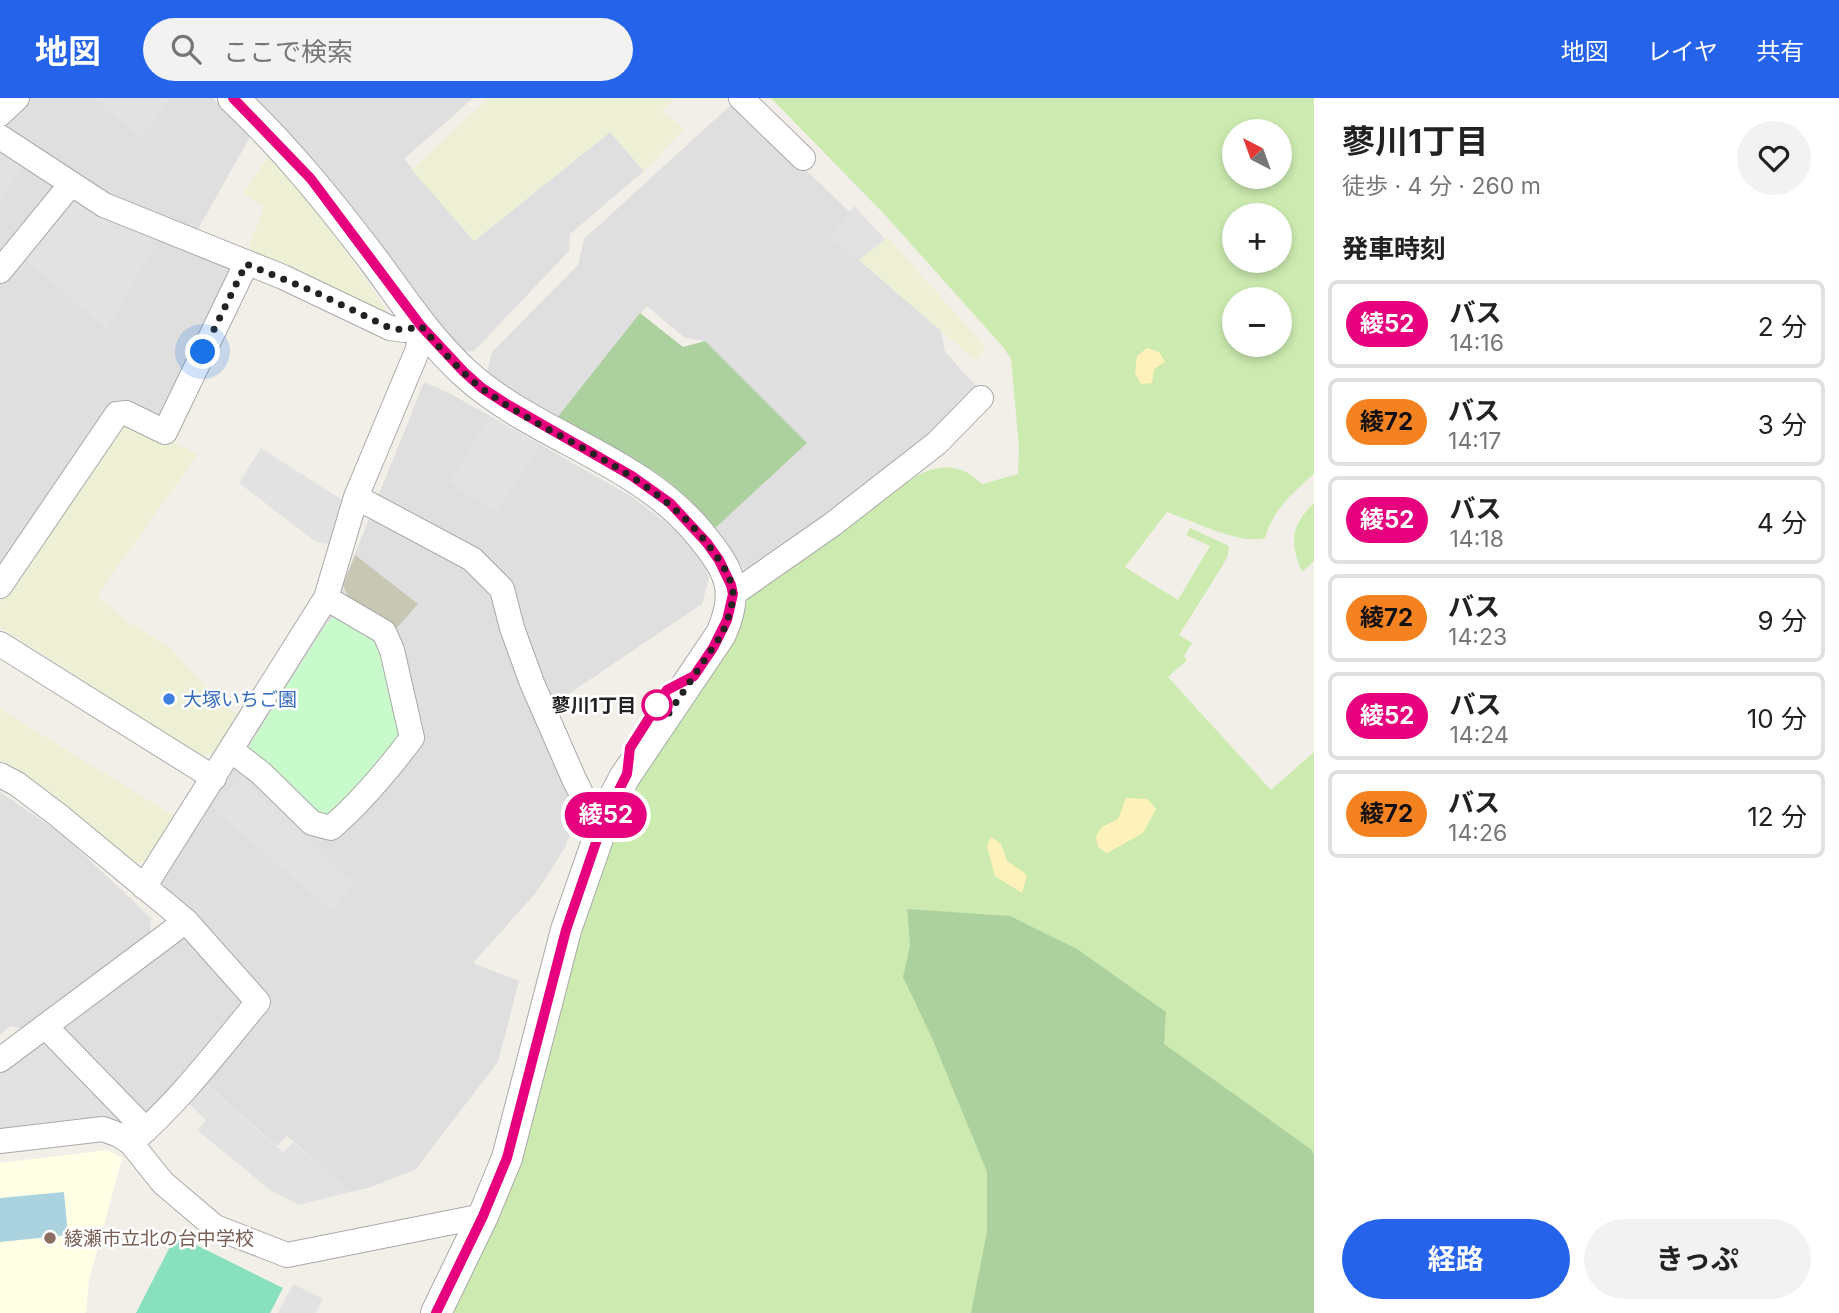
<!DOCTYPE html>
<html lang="ja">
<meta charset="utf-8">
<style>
body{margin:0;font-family:Inter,"Noto Sans JP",sans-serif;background:#f2f2f2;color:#222;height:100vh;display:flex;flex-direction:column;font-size:26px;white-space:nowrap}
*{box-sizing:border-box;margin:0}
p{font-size:23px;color:#767676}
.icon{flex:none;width:38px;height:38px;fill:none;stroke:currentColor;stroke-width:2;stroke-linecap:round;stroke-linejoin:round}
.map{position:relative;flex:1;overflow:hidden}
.drawer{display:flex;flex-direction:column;background:#fff;width:525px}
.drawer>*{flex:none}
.badge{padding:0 14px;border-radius:23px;font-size:24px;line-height:46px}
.needle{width:46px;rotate:319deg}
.fabs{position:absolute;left:1222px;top:21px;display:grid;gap:14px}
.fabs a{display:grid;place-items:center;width:70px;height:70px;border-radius:50%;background:#fff;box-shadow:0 4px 10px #0003;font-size:35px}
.you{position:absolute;width:35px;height:35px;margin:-18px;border:5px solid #fff;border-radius:50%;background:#1a73e8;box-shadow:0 0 0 10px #1a73e833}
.map>.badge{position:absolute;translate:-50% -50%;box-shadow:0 0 0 4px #fff}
h2{padding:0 28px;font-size:26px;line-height:63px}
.round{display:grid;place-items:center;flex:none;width:74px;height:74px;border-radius:37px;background:#f2f2f2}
.head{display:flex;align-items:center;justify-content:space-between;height:119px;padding:0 28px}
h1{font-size:33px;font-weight:700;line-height:52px}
.primary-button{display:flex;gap:14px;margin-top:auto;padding:14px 28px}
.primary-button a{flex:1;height:80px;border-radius:42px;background:#2563eb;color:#fff;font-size:28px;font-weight:700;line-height:80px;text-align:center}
.primary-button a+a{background:#f2f2f2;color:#222}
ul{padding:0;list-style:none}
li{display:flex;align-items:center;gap:21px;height:88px;margin:0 14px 10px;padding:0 14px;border:4px solid #e0e0e0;border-radius:10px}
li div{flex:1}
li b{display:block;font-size:26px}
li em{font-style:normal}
li .badge{min-width:77px;font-weight:700;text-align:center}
header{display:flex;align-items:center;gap:42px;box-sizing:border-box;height:98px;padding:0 35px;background:#2563eb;color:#fff}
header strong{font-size:33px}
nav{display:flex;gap:38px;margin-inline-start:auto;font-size:24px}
.search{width:490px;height:63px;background:#f2f2f2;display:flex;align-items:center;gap:18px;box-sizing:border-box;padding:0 24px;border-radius:38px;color:#767676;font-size:26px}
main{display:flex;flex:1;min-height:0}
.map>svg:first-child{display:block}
</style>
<header>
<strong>地図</strong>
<div class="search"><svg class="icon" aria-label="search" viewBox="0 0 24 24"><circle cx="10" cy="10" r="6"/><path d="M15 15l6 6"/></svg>ここで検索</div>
<nav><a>地図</a><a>レイヤ</a><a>共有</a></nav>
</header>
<main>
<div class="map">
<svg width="1314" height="1215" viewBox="0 0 1314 1215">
<rect width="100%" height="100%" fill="#f2efe9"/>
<!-- residential -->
<path fill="#e0dfdf" d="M 24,0 L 213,0 L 250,39 L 188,149 L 234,167 L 165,316 L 155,318 L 120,302 L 114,303 L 0,476 L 0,19 Z
M 249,0 L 473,0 L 404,61 L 474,143 L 610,34 L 644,73 L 570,136 L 569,153 L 474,253 L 460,254 Z
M 734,4 L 850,114 L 885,141 L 859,162 L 941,233 L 945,254 L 979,291 L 861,398 L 748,477 L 713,432 L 705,243 L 685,240 L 647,208 L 556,321 L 486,278 L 492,254 L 578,167 L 584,141 Z
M 424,284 L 451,296 L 631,398 L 679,435 L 703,463 L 709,480 L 702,506 L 536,618 L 579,714 L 565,749 L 548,777 L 534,797 L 473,865 L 519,883 L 498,964 L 415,1072 L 368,1090 L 350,1094 L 287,1038 L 277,1048 L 191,973 L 142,1018 L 60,927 L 182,834 L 161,794 L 158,778 L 231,652 L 330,518 Z
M 0,694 L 62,736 L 151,820 L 150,836 L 26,931 L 10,928 L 0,937 Z"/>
<!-- education -->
<path fill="#ffffe5" d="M 108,1052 L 122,1060 L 89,1182 L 86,1215 L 0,1215 L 0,1065 Z"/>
<!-- construction -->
<path fill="#c7c7b4" d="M 355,457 L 418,506 L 394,533 L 350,504 L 343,487 Z"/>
<!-- farmland -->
<path fill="#eef0d5" d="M 484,0 L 675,0 L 662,13 L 685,31 L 644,73 L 610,34 L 474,143 L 412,72 L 485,3 Z
M 269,58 L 297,89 L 334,135 L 384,209 L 388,220 L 246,158 L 264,109 L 243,95 Z
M 888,139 L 986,250 L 975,262 L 859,162 Z
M 128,324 L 198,356 L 97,498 L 128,524 L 168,548 L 207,590 L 241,620 L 217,654 L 201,658 L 0,529 L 0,505 L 118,327 Z
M 0,611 L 174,718 L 150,763 L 135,766 L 23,679 L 0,665 Z"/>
<!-- grass -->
<path fill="#cdebb0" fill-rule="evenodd" d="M 771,0 L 1314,0 L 1314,376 C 1292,395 1273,412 1265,440 C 1239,447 1193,423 1167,414 L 1125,469 L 1178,502 L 1210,448 L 1186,437 L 1190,430 L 1229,448 L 1228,457 L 1223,467 L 1179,537 L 1192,545 L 1184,558 L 1187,562 L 1168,579 L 1271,692 L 1314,654 L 1314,1215 L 450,1215 L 526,1041 L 602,757 L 632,689 L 734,537 L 744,516 L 748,497 L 915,379 C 939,365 961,365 982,386 L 1018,376 L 1019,349 L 1011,261 L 1003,249 L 886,118 ZM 1234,33 L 1279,33 L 1279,79 L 1234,79 ZM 1234,117 L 1279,117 L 1279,163 L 1234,163 ZM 1234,201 L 1279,201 L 1279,247 L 1234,247 Z
M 1314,405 L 1314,463 L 1302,474 C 1289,444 1291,427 1314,405 Z"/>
<!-- forest -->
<path fill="#add19e" d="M 640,215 L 683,249 L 705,243 L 807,345 L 713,432 C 699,415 686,398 669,384 C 636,358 593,341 556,321 Z
M 907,811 L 1010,818 L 1077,851 L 1166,914 L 1164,946 L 1312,1052 L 1314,1057 L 1314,1215 L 971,1215 L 987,1134 L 987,1074 L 932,940 L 903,879 L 910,847 Z"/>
<!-- sand -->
<path fill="#fff1ba" d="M 1147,250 L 1159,254 L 1165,264 L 1154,271 L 1152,285 L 1141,286 L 1135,275 L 1137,258 Z
M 1126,700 L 1147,701 L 1156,711 L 1143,735 L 1107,755 L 1098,749 L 1096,738 L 1102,729 L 1118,721 Z
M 991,739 L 1001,746 L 1007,763 L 1027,777 L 1022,795 L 995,778 L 987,748 Z"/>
<!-- park -->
<path fill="#c8facc" d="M 336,517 L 367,537 L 376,547 L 382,559 L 400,620 L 399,643 L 333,718 L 324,720 L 250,656 L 249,648 L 326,526 Z"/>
<!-- pitch -->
<path fill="#88e0be" d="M 176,1137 L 283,1190 L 270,1215 L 136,1215 Z"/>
<!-- parking -->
<path fill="#e2e2e2" d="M 93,0 L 170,0 L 141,40 Z
M 0,49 L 26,66 L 0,100 Z
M 71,86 L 164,131 L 107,232 L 16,154 Z
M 854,108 L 885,141 L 859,162 L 831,140 Z
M 490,318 L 540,347 L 497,415 L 449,385 Z
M 261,350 L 342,402 L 329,446 L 316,444 L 239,385 Z
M 243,678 L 353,785 L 332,813 L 212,710 Z
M 47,942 L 121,1015 L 116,1026 L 0,1036 L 0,972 Z
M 204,985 L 283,1054 L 293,1044 L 350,1094 L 299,1107 L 270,1092 L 197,1032 L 206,1022 L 189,1006 Z
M 293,1186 L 323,1201 L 316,1215 L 278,1215 Z"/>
<!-- water -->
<path fill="#aad3df" d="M 64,1094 L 68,1137 L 0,1144 L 0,1100 Z"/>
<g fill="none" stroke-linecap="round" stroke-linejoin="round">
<!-- minor casing -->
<g stroke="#a9a9a9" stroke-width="26">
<path id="minor" d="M 741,0 L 803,60
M 0,16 L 17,0
M 0,39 L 104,107 L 283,179 L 390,230 L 404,232 L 421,228 L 418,251 L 356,399 L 326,500 L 144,789
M 0,173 L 71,86
M 356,399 L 472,461 L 502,491 L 512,530 L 532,585 L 574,681 L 589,711 L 597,739
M 0,488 L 117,316 L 126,315 L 165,334 L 246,166
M 733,496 L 833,426 L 937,345 L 981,300
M 0,546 L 214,680
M 231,652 L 261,675 L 312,725 L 331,730 C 362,703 387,673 412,640 L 392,552 L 384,534 L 326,500
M 0,677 L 17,686 L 58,717 L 186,823 L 258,904 C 218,952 179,1004 131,1045
M 45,928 L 146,1032
M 0,962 L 186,823
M 0,1043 L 103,1031 L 119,1037 L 131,1045 L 163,1085 L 215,1129 L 287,1157 L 483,1118"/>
</g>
<!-- tertiary casing -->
<g stroke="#a9a9a9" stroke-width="32">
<path id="tertiary" d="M 233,0 C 286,50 331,106 375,164 C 403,202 429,242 465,275 C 535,339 638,360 700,436 C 729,472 741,491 721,536 L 624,680 L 609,709 L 566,832 L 507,1060 L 483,1118 L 436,1215"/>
</g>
<!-- minor -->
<use href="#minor" stroke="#fff" stroke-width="24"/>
<!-- tertiary -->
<use href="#tertiary" stroke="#fff" stroke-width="30"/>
</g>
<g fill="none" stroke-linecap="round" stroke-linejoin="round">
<!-- line casing -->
<g stroke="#fff" stroke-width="16">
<path id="line" d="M 233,0 L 311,81 L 421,228 L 464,274 L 482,290 L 505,305 L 632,378 L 670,405 L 707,445 L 719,462 L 731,487 L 733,496 L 727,522 L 713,550 L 694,578 L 667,592 L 630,650 L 627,676 L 603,724 L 566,832 L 507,1060 L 483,1118 L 436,1215"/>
</g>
<!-- line -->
<use href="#line" stroke="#e6007e" stroke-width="10"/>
<!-- walk -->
<path stroke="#222" stroke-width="7" stroke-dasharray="0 12.6" d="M 203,254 L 246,166 L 315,194 L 390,230 L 404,232 L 421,228 C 440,250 460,274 484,292 C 560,346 655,373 712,452 C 721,464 732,480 733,495 C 733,509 727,523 722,536 L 667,618 L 657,607"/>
</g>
<!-- markers -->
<circle fill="#3f7fe0" stroke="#fff" stroke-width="2.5" cx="169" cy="601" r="7"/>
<circle fill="#fff" stroke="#e6007e" stroke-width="3.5" cx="657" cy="607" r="14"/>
<circle fill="#8d6e63" stroke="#fff" stroke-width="2.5" cx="50" cy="1140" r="7"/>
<g text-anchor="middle" stroke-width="5" stroke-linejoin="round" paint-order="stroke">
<!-- shop labels -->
<g font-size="19" fill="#366cbe" stroke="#fff" text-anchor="start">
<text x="183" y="608">大塚いちご園</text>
</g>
<!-- stop labels -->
<g font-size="19" font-weight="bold" fill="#222" stroke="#fff" text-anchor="end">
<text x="636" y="614">蓼川1丁目</text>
</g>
<!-- education labels -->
<g font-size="19" fill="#785e54" stroke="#fff" text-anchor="start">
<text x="64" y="1147">綾瀬市立北の台中学校</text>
</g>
</g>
</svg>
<div class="fabs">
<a><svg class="needle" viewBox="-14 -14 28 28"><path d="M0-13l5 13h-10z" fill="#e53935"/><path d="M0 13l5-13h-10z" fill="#767676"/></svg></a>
<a>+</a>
<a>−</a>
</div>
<div class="you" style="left:203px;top:254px"></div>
<b class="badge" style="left:606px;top:717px;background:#e6007e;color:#fff">綾52</b>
</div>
<section class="drawer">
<div class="head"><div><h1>蓼川1丁目</h1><p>徒歩 · 4 分 · 260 m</p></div><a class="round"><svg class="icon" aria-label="heart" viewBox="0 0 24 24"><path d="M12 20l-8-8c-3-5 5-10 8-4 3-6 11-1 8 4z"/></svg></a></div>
<h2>発車時刻</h2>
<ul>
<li><span class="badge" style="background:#e6007e;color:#fff">綾52</span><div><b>バス</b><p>14:16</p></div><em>2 分</em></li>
<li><span class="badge" style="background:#f58220;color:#111">綾72</span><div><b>バス</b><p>14:17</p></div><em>3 分</em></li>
<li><span class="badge" style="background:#e6007e;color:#fff">綾52</span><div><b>バス</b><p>14:18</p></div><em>4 分</em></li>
<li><span class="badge" style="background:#f58220;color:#111">綾72</span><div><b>バス</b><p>14:23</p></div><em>9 分</em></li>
<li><span class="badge" style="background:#e6007e;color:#fff">綾52</span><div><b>バス</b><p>14:24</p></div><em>10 分</em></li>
<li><span class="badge" style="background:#f58220;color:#111">綾72</span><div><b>バス</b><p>14:26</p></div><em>12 分</em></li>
</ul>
<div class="primary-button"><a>経路</a><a>きっぷ</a></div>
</section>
</main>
